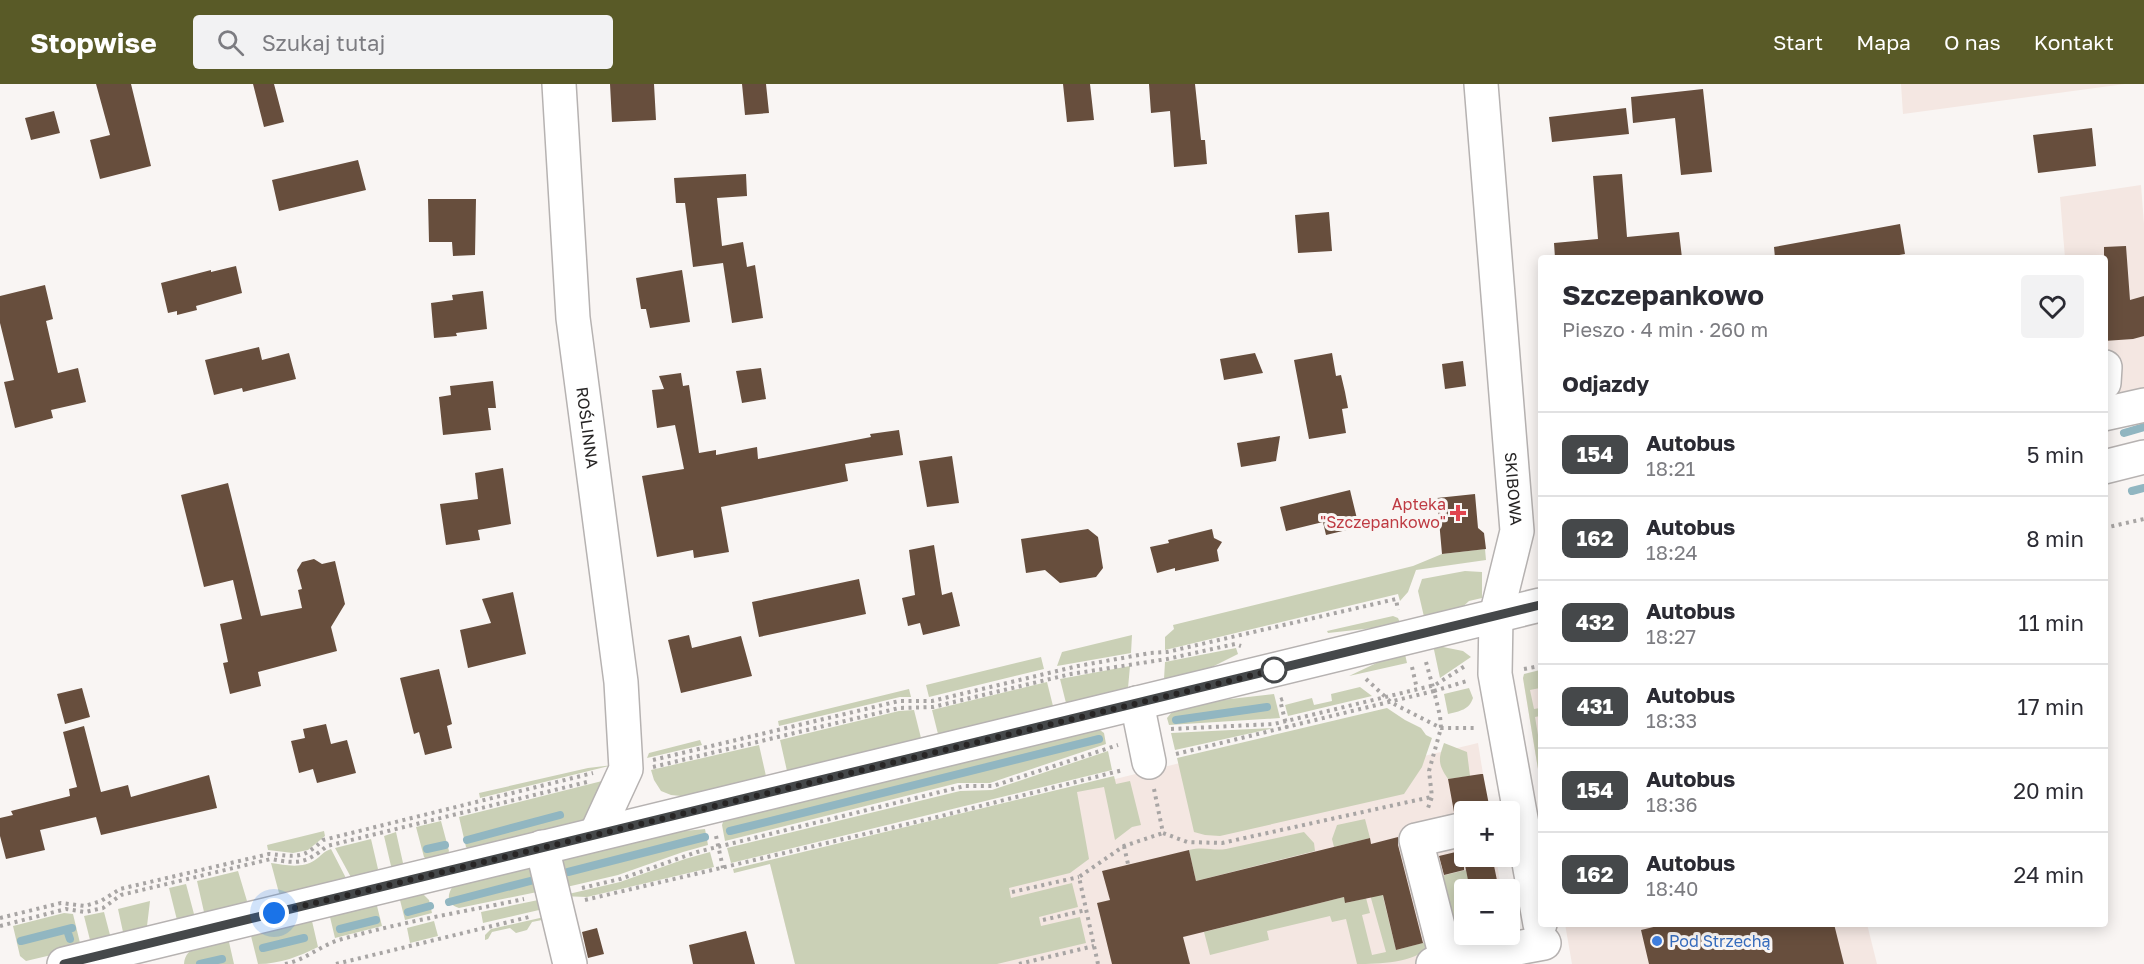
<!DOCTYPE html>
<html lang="pl">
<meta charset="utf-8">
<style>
body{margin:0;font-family:"Golos Text",sans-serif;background:#f2f2f3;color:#2b2b33;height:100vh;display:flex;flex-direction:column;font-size:22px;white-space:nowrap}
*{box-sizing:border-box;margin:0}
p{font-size:20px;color:#7c7c81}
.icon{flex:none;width:33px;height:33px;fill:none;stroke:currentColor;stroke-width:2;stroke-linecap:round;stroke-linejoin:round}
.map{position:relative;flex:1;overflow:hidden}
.drawer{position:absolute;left:1538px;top:171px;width:570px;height:672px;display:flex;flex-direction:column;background:#fff;border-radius:6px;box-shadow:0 3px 15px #0003}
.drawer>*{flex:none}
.badge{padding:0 12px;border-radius:9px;font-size:21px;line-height:39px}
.tools{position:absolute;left:1454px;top:717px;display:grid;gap:12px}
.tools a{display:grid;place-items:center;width:66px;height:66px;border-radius:6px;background:#fff;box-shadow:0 3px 15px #0003;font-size:30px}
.you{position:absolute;width:30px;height:30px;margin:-15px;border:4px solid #fff;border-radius:50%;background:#1a73e8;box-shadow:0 0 0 9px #1a73e833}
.map>.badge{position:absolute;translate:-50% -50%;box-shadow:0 0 0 3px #fff}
h2{padding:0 24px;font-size:22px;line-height:54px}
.round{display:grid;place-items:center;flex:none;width:63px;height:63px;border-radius:6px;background:#f2f2f3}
.overview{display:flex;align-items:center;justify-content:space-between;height:102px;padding:0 24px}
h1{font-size:28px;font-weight:700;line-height:45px}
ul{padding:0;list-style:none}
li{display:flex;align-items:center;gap:18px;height:84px;padding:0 24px;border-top:2px solid #e1e1e2}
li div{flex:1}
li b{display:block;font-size:22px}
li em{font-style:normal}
li .badge{min-width:66px;font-weight:700;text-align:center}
header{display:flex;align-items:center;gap:36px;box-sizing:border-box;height:84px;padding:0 30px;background:#595a27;color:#fff}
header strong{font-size:28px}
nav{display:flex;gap:33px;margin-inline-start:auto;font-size:21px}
.search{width:420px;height:54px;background:#f2f2f3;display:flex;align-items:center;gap:15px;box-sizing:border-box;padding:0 21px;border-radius:6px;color:#7c7c81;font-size:22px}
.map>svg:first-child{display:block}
</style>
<header>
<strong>Stopwise</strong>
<div class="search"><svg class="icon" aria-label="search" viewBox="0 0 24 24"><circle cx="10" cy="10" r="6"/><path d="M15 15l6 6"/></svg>Szukaj tutaj</div>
<nav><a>Start</a><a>Mapa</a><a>O nas</a><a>Kontakt</a></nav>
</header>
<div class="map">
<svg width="2144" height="880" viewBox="0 0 2144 880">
<rect width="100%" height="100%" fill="#f9f5f3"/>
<!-- built -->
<path fill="#f4e7e2" d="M 1901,0 L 2125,0 L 1903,30 Z
M 2141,101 L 2144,140 L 2144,306 L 2105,315 L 2104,174 L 2065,174 L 2060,113 Z
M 1540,590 L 1540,698 L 1523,594 Z
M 1383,629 L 1399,678 L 1478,659 L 1489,727 L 1464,728 L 1464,772 L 1496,773 L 1501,805 L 1464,806 L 1464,850 L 1509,850 L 1509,845 L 1515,880 L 795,880 L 770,780 Z
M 1565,840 L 1867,840 L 1877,880 L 1572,880 Z"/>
<!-- green -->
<path fill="#cad0b6" d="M 1485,465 L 1486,476 L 1416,486 L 1408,508 L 1400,517 L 1398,510 L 1165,566 L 1165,553 L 1174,545 L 1173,541 L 1413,482 L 1442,470 Z
M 1465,487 L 1482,488 L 1482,514 L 1469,517 L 1457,528 L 1425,537 L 1418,507 L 1422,495 Z
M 1393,532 L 1398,534 L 1401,541 L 1328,549 L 1327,547 Z
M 1132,551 L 1131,569 L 1057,582 L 1062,568 Z
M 1433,561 L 1463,567 L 1471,573 L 1440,594 Z
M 1236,564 L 1238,570 L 1194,592 L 1168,598 L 1164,595 L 1165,578 Z
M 1404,566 L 1407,579 L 1349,592 Z
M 1041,573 L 1044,585 L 929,613 L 926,601 Z
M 1130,582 L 1128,604 L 1125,609 L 1070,622 L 1066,619 L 1060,595 Z
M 1540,586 L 1540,604 L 1530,606 L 1534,625 L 1540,624 L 1540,632 L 1535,633 L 1538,651 L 1540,651 L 1540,697 L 1523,594 L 1524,590 Z
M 1047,598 L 1053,622 L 1050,627 L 943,653 L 938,650 L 932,626 Z
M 1360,603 L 1372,612 L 1288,632 L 1285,621 L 1312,614 L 1314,621 L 1332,617 L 1331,610 Z
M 1469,604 L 1473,614 C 1469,626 1460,627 1448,630 L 1444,610 Z
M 909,605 L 911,613 L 900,613 L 779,642 L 778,637 Z
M 1274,610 L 1280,634 L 1169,641 L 1167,634 L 1178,621 Z
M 1387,624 L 1405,636 L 1421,644 L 1426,651 L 1432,654 L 1422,683 L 1404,710 L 1220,752 L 1205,751 L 1194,748 L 1177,674 Z
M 914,626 L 921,654 L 918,659 L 792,690 L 787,687 L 780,656 L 899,627 Z
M 1093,641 L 1104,649 L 1106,660 L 990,699 L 958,699 L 725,757 L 722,741 L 725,732 Z
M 1274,644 L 1175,666 L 1171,649 Z
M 700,656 L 702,661 L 647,674 L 649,669 Z
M 1444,659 L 1467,668 L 1470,692 L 1448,695 C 1438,680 1438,676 1444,659 Z
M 759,661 L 766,692 L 764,697 L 689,715 L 681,712 L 671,711 L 661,707 L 654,696 L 651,686 Z
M 1108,667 L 1112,686 L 731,779 L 727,764 L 960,707 L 992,706 Z
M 613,681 L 480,714 L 479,709 L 588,684 Z
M 1114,692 L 1116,700 L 1130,697 L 1141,741 L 1132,743 L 1115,756 L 1104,703 L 1077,708 L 1089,775 L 1070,789 L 1009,804 L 1011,814 L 1072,799 L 1078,823 L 1039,833 L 1041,842 L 1080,833 L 1086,859 L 997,880 L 795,880 L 770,780 L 734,789 L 733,785 Z
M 610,695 L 596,725 L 582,737 L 472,768 L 466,763 L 459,733 Z
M 1365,735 L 1370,754 L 1334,763 L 1332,755 L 1337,741 Z
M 441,737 L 449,767 L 446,774 L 430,778 L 424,773 L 416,743 Z
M 705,745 L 708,761 L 683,768 L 618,791 L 558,805 L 561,777 L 568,770 L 674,748 Z
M 324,747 L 325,752 L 308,766 L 293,769 L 268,766 L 267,761 Z
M 396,748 L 403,779 L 400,786 L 396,786 L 391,782 L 384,752 Z
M 1304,748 L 1314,759 L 1315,767 L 1196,797 L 1189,766 C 1205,762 1212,767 1226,765 Z
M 371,755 L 378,785 L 375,792 L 353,797 L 335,764 Z
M 331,765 L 348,798 L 285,814 L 279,809 L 271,779 C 285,781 302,785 315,776 C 321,772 324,767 331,765 Z
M 710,768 L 714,783 L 587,813 L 560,812 L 620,798 L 685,775 Z
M 523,782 L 530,784 L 547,806 L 459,824 C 443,819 449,807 456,797 Z
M 1466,786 L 1471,805 L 1464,806 L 1464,832 L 1453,834 L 1455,846 L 1464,854 L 1461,858 L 1454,853 L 1441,792 Z
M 238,787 L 247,817 L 242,824 L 210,832 L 204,828 L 197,797 Z
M 186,800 L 194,830 L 190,837 L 178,840 L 169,804 Z
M 1381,804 L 1396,866 L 1430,857 L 1430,862 C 1415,879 1378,880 1357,880 L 1346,835 L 1332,838 L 1330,832 L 1267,847 L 1269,856 L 1210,871 L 1204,848 L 1344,813 L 1346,819 L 1366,814 L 1370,829 L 1362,831 L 1372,871 L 1386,868 L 1369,807 Z
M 422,809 L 429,816 L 432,829 L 405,836 L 400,816 L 403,811 Z
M 548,814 L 541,821 L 539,826 L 483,839 L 481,828 Z
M 150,817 L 147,842 L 143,849 L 129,852 L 123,848 L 118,825 Z
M 372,818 L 377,822 L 382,842 L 335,854 L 330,833 L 333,828 Z
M 104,828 L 110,851 L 106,858 L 96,860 L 90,856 L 84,832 Z
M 64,829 L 73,830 L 80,859 L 77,865 L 26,877 L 20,872 L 13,842 Z
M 553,831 L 552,834 L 532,838 L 527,846 L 516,849 L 510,844 L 492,848 L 488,855 L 485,856 L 485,851 L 491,845 Z
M 307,834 L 312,837 L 318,863 C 300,872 280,880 258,880 L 251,852 L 255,847 Z
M 434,837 L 438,852 L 410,859 L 407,844 Z
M 224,855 L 229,858 L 234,880 L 184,880 C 185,861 208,860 224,855 Z"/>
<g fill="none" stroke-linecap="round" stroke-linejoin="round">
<!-- stream -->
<path stroke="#91b6c1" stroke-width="8" d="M 2124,349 L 2144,343
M 2132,407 L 2144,404
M 1176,636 L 1267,623
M 730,747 L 1099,655
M 467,756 L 560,731
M 427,765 L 445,761
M 568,788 L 705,753
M 449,818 L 538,795
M 408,828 L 430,822
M 340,845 L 376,836
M 67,846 L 70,855
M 21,857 L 72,844
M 263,864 L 304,854
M 200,880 L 222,875"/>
</g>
<!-- building -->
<path fill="#674e3d" d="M 96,0 L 131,0 L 151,82 L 100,95 L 90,56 L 110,51 Z
M 253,0 L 274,0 L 284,38 L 264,43 Z
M 610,0 L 654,0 L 656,36 L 612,38 Z
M 742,0 L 766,0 L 769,29 L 745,31 Z
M 1063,0 L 1090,0 L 1094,36 L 1067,38 Z
M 1149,0 L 1195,0 L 1201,56 L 1205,56 L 1207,80 L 1174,83 L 1170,27 L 1151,29 Z
M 1703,5 L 1712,88 L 1681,91 L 1675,34 L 1633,39 L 1631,13 Z
M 1626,24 L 1629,50 L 1552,58 L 1549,33 Z
M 54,27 L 60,49 L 31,56 L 25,34 Z
M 2092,44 L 2096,82 L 2038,89 L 2033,51 Z
M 358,76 L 366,106 L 279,127 L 272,96 Z
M 746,90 L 747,112 L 717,114 L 722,162 L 743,158 L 747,183 L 755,181 L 763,234 L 732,239 L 723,179 L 693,183 L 685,119 L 676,119 L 674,94 Z
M 1622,90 L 1627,153 L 1679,148 L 1682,174 L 1555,174 L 1554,159 L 1598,155 L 1593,92 Z
M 428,115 L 476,115 L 475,171 L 453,172 L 452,158 L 429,158 Z
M 1329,128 L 1332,167 L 1298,169 L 1295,131 Z
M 1900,140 L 1905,170 L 1882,174 L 1775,174 L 1774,163 Z
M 2126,162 L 2130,216 L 2144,212 L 2144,252 L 2133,255 L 2104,257 L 2104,163 Z
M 236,182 L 242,209 L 196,222 L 197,226 L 177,231 L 177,227 L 168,229 L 161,199 L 211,186 L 211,188 Z
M 682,186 L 690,238 L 650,244 L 646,225 L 641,225 L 636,194 Z
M 45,201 L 53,235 L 46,237 L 58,289 L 78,284 L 86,318 L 51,326 L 53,334 L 15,344 L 4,298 L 14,296 L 0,239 L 0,212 Z
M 483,207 L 487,245 L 456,249 L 457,252 L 434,254 L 431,219 L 453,216 L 452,211 Z
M 259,263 L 262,276 L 289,269 L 296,295 L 243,308 L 242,304 L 214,311 L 205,276 Z
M 1255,269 L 1263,289 L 1224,296 L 1220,275 Z
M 1332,269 L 1336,292 L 1341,291 L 1345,308 L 1348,324 L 1342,325 L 1346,349 L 1309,355 L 1294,276 Z
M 1463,277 L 1466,302 L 1445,305 L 1442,280 Z
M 761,284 L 766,315 L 742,319 L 736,287 Z
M 681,289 L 683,302 L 689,301 L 699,369 L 716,366 L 716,371 L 757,363 L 758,375 L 871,353 L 870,350 L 899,346 L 903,371 L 845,380 L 848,397 L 721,423 L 729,468 L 694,474 L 693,466 L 657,473 L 642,392 L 684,385 L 675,341 L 657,344 L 652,306 L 664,305 L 659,292 Z
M 493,297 L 496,324 L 488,324 L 491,346 L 443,351 L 439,313 L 451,311 L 450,302 Z
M 1280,352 L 1276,377 L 1241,383 L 1237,359 Z
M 952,372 L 959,419 L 927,423 L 919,377 Z
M 503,384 L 511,440 L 478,446 L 480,456 L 446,461 L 440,420 L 478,415 L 475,389 Z
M 228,399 L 261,532 L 302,524 L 298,506 L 302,505 L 297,486 L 302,478 L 314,475 L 322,480 L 335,477 L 345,520 L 331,543 L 337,567 L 258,588 L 261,602 L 230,610 L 223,579 L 228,578 L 220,540 L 242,535 L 233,496 L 204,503 L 181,411 Z
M 1350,406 L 1359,443 L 1326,451 L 1323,438 L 1286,447 L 1280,423 Z
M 1475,410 L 1478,444 L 1484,449 L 1486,465 L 1442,470 L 1437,414 Z
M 1088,445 L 1098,453 L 1103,484 L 1096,493 L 1060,499 L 1045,486 L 1026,489 L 1021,455 Z
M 1212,445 L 1214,454 L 1222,458 L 1217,466 L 1219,477 L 1175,487 L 1175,484 L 1157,489 L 1150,463 L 1169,459 L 1168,456 Z
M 934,461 L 942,511 L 952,508 L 960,542 L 923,551 L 920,539 L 908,542 L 902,514 L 915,511 L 909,466 Z
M 859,495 L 866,530 L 759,553 L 752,518 Z
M 513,508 L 526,570 L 468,584 L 460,546 L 491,539 L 482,515 Z
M 689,551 L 692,564 L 741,552 L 752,592 L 681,609 L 668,556 Z
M 439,585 L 452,640 L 447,642 L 452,664 L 425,671 L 419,648 L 414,650 L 400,594 Z
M 82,604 L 90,633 L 65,640 L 57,610 Z
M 326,640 L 331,660 L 347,656 L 356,689 L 317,699 L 313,685 L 299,689 L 291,657 L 305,654 L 303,645 Z
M 84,642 L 101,708 L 128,701 L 131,713 L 209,691 L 217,724 L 101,751 L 96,733 L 40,746 L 45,766 L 6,775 L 0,752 L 0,734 L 13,731 L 11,727 L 70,712 L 69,705 L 77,703 L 63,648 Z
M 1481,690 L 1483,690 L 1490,726 L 1454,728 L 1448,695 Z
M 1398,753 L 1398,761 L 1423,859 L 1396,866 L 1383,811 L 1345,819 L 1344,813 L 1183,853 L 1190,880 L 1112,880 L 1097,819 L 1110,816 L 1102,787 L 1189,766 L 1196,797 L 1370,754 L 1371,760 Z
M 1464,766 L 1464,772 L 1492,772 L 1499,806 L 1470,806 L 1464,776 L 1464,786 L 1444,791 L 1439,772 Z
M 1666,840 L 1834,840 L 1844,880 L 1649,880 L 1641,846 Z
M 597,844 L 604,870 L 588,874 L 582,848 Z
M 746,847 L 755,880 L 693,880 L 689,861 Z"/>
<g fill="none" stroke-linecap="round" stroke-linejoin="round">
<!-- minor casing -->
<g stroke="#b6b2b1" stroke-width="36">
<g id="minor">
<path id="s1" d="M 559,0 L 573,234 L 621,598 L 626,685 L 596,750"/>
<path id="s2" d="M 1481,0 L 1517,447 L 1496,532 L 1495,590 L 1540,840"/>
<path d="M 2104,299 L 2105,283"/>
<path d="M 2104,330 L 2144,321"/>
<path d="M 2104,383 L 2144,373"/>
<path d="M 1137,619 L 1149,678"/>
<path d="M 542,763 L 570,880"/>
<path d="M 1447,877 L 1416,756 L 1464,745"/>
<path d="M 64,880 L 1540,521"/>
<path d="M 1433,880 L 1544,859"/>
</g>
</g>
<!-- path -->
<path stroke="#a8a5a4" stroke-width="4" stroke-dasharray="3 4.5" stroke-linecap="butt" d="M 2104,444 L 2144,435
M 1426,578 L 1434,607 L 1467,597
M 1412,583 L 1417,605
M 1524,585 L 1540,582
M 1366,595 L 1392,619 L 1441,644 L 1475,644
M 1283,615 L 1280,616 L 1287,644
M 1171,645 L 1274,640 L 1435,601 L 1465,582
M 1176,670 L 1434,607 L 1440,632 L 1441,644 L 1429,687 L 1432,713 L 1428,724
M 653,676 L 899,617 L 932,617 L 1078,582 L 1150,569 L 1167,568 L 1396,515 L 1398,526
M 653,683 L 899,624 L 933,623 L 1071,590 L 1167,575 L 1235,560 L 1241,562
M 1154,705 L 1163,749 L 1187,758 L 1222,759 L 1431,713
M 716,752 L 723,784
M 1124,762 L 1128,780
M 582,804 L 620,795 L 697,768 L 944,707 L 965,702 L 993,702 L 1118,661
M 1012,808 L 1079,793
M 585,816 L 937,733 L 1123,686
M 0,834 L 61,819 L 85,822 L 101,817 L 120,805 L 269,770 C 297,772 302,776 323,756 L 593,689
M 1043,836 L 1086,826
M 0,842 L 66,825 L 85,828 L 103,824 L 121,811 L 271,775 C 298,780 305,780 327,762 L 587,698
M 285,880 C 305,876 320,862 339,856 C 400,838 463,828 524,815
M 336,880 L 529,833
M 1019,880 L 1094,862
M 1098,880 L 1079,793 L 1124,762 L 1163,749"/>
<!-- minor -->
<use href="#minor" stroke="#fff" stroke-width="33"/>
</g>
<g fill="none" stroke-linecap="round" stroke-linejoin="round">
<!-- line casing -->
<g stroke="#fff" stroke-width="14">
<path id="line" d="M 64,880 L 1540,521"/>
</g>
<!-- line -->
<use href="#line" stroke="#45484a" stroke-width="9"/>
<!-- walk -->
<path stroke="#272525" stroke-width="6" stroke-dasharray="0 10.8" d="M 274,829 L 1274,586"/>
</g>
<!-- markers -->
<path fill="#e0444e" stroke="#f9f5f3" stroke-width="2" d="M1455 420h6v6h6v6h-6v6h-6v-6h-6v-6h6z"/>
<circle fill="#fff" stroke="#45484a" stroke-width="3" cx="1274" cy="586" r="12"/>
<circle fill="#3f7fe0" stroke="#f9f5f3" stroke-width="2" cx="1657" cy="857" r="6"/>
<g text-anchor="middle" stroke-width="6" stroke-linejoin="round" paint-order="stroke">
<!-- street labels -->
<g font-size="16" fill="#272525" stroke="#f9f5f3">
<text dy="6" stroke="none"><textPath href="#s1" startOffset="345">ROŚLINNA</textPath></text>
<text dy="6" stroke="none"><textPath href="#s2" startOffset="406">SKIBOWA</textPath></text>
</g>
<!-- health labels -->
<g font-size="16" fill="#be3a42" stroke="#f9f5f3" text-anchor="end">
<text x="1446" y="426">Apteka<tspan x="1446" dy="18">"Szczepankowo"</tspan></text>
</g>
<!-- shop labels -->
<g font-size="16" fill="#366cbe" stroke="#f9f5f3" text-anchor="start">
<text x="1669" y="863">Pod Strzechą</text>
</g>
</g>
</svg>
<div class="tools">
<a>+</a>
<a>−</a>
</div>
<div class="you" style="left:274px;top:829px"></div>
<section class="drawer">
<div class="overview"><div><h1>Szczepankowo</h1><p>Pieszo · 4 min · 260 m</p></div><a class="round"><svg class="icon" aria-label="heart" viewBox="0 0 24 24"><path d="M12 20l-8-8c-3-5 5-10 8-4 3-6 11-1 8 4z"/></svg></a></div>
<h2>Odjazdy</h2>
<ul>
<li><span class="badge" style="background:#45484a;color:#fff">154</span><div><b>Autobus</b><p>18:21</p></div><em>5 min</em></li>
<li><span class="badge" style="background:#45484a;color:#fff">162</span><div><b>Autobus</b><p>18:24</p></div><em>8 min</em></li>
<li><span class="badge" style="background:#45484a;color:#fff">432</span><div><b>Autobus</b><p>18:27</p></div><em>11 min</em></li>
<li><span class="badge" style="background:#45484a;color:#fff">431</span><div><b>Autobus</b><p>18:33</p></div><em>17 min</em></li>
<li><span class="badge" style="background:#45484a;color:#fff">154</span><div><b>Autobus</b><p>18:36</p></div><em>20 min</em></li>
<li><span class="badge" style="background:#45484a;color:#fff">162</span><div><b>Autobus</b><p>18:40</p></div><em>24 min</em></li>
</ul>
</section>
</div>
